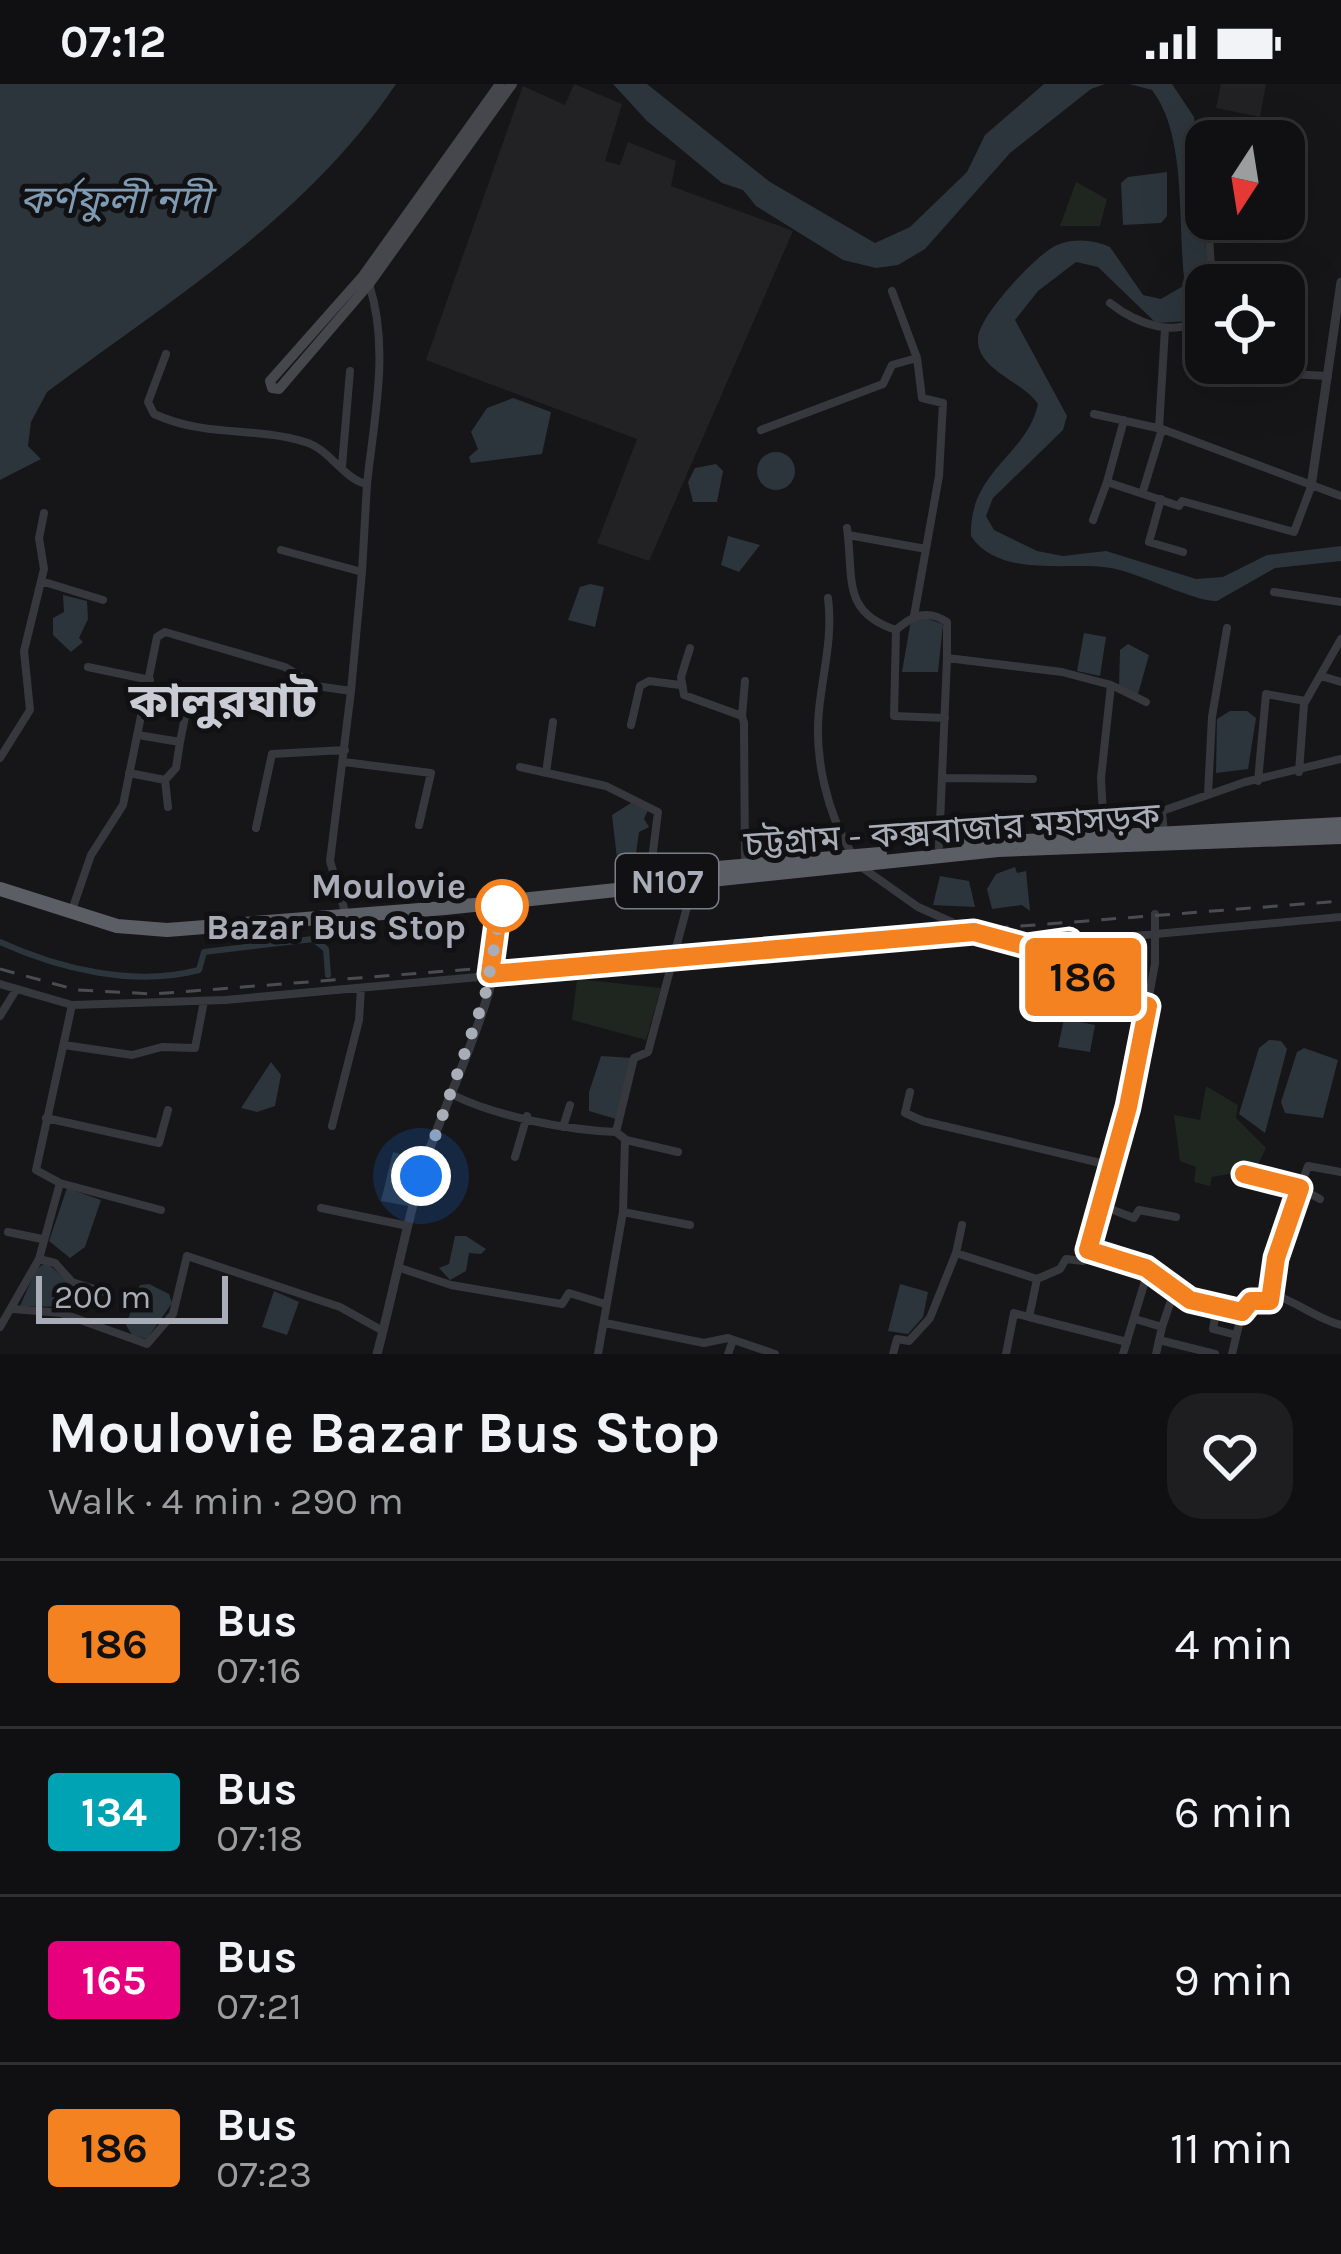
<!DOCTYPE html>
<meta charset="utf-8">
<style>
body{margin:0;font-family:Karla,"Noto Sans Bengali",sans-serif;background:#1e1e20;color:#f1f3f6;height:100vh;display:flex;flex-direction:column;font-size:45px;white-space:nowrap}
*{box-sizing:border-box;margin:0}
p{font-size:39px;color:#9c9d9f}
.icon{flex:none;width:66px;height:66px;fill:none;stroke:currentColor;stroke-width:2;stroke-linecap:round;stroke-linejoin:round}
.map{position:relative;height:1270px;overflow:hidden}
.sheet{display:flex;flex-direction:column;background:#101012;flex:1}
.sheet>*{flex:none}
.badge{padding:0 24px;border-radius:9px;font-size:42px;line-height:78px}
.needle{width:78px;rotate:192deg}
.buttons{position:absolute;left:1185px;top:36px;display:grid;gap:24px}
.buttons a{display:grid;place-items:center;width:120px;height:120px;border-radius:24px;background:#101012;box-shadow:0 12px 48px #0002,0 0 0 3px #303032;font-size:60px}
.scale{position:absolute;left:36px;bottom:30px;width:192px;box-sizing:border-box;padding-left:12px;border:6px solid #a8adb8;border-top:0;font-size:33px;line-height:42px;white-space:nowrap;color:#a8adb8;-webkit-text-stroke:9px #111113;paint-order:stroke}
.you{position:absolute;width:60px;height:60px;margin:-30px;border:9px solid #fff;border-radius:50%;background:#1a73e8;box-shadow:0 0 0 18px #1a73e833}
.map>.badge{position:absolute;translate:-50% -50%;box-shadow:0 0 0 6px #fff}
.round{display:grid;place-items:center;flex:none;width:126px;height:126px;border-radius:36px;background:#1e1e20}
.headline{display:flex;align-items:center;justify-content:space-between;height:204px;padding:0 48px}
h1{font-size:57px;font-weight:700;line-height:90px}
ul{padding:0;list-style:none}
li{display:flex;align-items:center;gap:36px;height:168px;padding:0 48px;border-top:3px solid #303032}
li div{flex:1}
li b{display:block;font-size:45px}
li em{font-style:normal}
li .badge{min-width:132px;font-weight:700;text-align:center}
.status{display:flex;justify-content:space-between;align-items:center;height:84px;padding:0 60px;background:#101012;direction:ltr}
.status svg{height:33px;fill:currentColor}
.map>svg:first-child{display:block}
</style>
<div class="status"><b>07:12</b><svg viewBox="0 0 49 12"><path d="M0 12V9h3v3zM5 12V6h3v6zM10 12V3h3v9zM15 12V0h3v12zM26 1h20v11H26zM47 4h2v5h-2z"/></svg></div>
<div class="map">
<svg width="1341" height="1270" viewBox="0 0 1341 1270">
<rect width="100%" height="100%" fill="#161618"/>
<!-- built -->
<path fill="#222225" d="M 574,0 L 622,20 L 605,77 L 620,81 L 628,58 L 676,77 L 671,102 L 793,147 L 649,477 L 597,459 L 637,355 L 426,276 L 523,2 L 565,21 Z
M 1221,0 L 1266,0 L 1260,33 L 1216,24 Z"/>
<!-- green -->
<path fill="#1e261f" d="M 1076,98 L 1107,115 L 1100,142 L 1060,142 Z
M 577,895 L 661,904 L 646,956 L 572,936 Z
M 1206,1002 L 1238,1021 L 1236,1034 L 1266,1064 L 1256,1085 L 1212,1093 L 1210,1102 L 1194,1098 L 1196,1083 L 1180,1077 L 1174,1031 L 1200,1036 Z"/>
<!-- water -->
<path fill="#2c353c" d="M 0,0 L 396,0 C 307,133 173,214 47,308 L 31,338 L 28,362 L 41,375 L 0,396 Z
M 613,0 L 647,0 L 770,98 L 875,159 L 910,143 L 967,88 L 985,51 L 1044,0 L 1105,0 L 1091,5 L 1010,69 L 925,165 L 898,181 L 876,184 L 843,176 L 756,122 L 743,106 L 722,99 L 647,37 Z
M 1129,0 L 1172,0 L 1194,33 L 1209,201 L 1205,221 L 1190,237 L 1156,239 L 1098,183 L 1076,178 L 1038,207 L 1015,236 L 1067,332 L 1063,346 L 993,414 L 986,432 L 994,446 L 1037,467 L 1063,472 L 1106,467 L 1196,495 L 1223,493 L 1267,471 L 1341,462 L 1341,477 L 1275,484 L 1217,517 C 1195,518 1139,489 1111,484 C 1070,477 999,495 971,452 C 969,386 1027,372 1038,320 C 1023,297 976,286 978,254 C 979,232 1035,172 1055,162 C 1072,154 1093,155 1110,163 L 1143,211 L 1161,215 L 1185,201 C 1177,145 1188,52 1152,6 Z
M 1167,88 L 1167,132 L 1161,139 L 1123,141 L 1121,99 L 1128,93 Z
M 513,314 L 551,328 L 542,370 L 471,379 L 469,373 L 478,365 L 471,348 L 487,324 Z
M757 387a19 19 0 1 1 38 0a19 19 0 1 1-38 0Z
M 716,380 L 723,387 L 717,418 L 693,418 L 688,398 L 695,384 Z
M 728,452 L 760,461 L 739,488 L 721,481 Z
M 590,500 L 604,503 L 595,543 L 568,536 L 580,503 Z
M 63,511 L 87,517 L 88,535 L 79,554 L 83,558 L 71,568 L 53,551 L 53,534 L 64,528 Z
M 925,534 L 943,540 L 938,588 L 902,588 L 911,536 Z
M 1084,549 L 1106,553 L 1100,592 L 1077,587 Z
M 1128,560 L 1149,571 L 1138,610 L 1119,603 L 1120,566 Z
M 1230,627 L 1247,627 L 1256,634 L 1248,685 L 1216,689 L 1217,635 Z
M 631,719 L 648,726 L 644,735 L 649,743 L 639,748 L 636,769 L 617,774 L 612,731 Z
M 1015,783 L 1017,789 L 1026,787 L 1030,827 L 1022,821 L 992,825 L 987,805 L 996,790 Z
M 940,792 L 969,797 L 975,823 L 933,821 Z
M 1064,935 L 1095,941 L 1090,968 L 1058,963 Z
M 1269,956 L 1281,957 L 1287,965 L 1265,1049 L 1239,1030 L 1259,964 Z
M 1304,964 L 1338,976 L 1323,1034 L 1285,1029 L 1281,1018 L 1297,968 Z
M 601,972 L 632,974 L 616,1035 L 589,1027 L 589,1008 Z
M 271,978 L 281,991 L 275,1022 L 257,1028 L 241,1024 Z
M 393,1068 L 421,1076 L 408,1122 L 381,1117 Z
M 67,1104 L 101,1116 L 85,1163 L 70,1174 L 49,1157 Z
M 455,1152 L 466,1152 L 486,1165 L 481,1170 L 469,1169 L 466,1187 L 450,1196 L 439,1184 L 449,1180 Z
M 46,1178 L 71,1200 L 62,1223 L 20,1222 L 36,1186 Z
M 149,1200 L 169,1210 L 172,1219 L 147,1255 L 132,1251 L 126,1241 L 140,1201 Z
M 900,1200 L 928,1208 L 923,1233 L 908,1250 L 888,1247 Z
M 274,1207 L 299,1218 L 287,1251 L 262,1243 Z"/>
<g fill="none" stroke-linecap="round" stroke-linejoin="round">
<!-- canal -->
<path stroke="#2c353c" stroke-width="6" d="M 0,858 C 59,885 134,903 199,886 L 204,868 L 313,855 L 326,865 L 328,891"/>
<!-- minor -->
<path stroke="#37383d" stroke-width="8" d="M 1205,111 L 1206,118
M 1208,135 L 1212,201
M 892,207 L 917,274 L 922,314 L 943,319 L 939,392 L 914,532
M 1110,219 C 1137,240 1179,257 1206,229
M 166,270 L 148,318 L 154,330 C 207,354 254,342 305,358 C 330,365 343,395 367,400 L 362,488
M 1231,287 L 1328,292
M 1094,330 L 1162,345 L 1341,412
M 1124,336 L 1107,398 L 1179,422 L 1182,417 L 1294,448 L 1311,403
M 1159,344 L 1165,245
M 761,346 L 883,300 L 892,281 L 917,274
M 342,382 L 350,287
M 367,400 C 374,334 390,264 369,200
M 1143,407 L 1162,345
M 1161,415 L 1149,458 L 1183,468
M 1093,436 L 1107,398
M 847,444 C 854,494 841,528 896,546 L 894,632 L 945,634
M 848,451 L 926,465
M 281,466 L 362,488 L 351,607
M 41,497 L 103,516
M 1274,508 L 1341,518
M 828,514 C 833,553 823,587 819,626 C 814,673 827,729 852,770
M 896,546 C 913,531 928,525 947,538 L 947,574 L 1062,588 L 1111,601 L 1101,694 L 1104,750
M 690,564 L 681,593 L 684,611 L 742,632 L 744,639 L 745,784
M 88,583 L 150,596
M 1321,592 L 1341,598
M 1111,601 L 1146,618
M 742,632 L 745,597
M 631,641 L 640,602 L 649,597 L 680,601
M 180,658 L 187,623
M 0,674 L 30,626 L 24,567 L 44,485 L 39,454 L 44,429
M 344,678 L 431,689 L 419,741
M 520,683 L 606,702 L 658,728 L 650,791
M 1299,688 L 1304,620 L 1341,555
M 129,689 L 165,696 L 176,684 L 180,658 L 138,651
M 546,689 L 553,638
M 944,694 L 1033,695
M 165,696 L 168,723
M 1258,697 L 1266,610 L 1305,617
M 1208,710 L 1212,633 L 1227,544
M 256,744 L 272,670 L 345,666
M 1164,750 L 1162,727 L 1245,698 L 1341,675
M 939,763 L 947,574
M 860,782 L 918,823 L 974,848 L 1026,862 L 1341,833
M 72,826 L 91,771 L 123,721 L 157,553 L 165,548 L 285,583 L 316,602 L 351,607 L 330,777 L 346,831
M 1069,857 C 1075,902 1108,911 1147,922
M 0,900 L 72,921 L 36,1086 L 60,1099 L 39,1175 L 0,1243
M 72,921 L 225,916 L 974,848
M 0,932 L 16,906
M 64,961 L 132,971 L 162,963 L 195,964 L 204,917
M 910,1008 L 905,1029 L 923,1037 L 1109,1081
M 453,1011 C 498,1033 567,1046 616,1048 L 625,1055 L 623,1128 L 598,1270
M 46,1034 L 159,1059 L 168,1026
M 332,1042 L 359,936 L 361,904
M 563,1043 L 570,1021
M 616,1048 L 634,974 L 648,968 L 694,797
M 626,1056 L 678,1068
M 515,1073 L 527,1032
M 60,1099 L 161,1126
M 1320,1115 L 1300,1104 L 1308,1082 L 1341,1088
M 1100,1121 L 1134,1134 L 1139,1126 L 1176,1133
M 321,1124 L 408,1142
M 623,1128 L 690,1141
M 8,1148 L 42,1155
M 1088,1166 L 1146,1184 L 1190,1217 L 1242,1228 L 1251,1217 L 1270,1217 L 1276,1174 L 1300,1104 L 1244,1091
M 956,1169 L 962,1141
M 39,1175 L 55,1179 L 72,1198 L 104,1208
M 400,1184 L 451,1201 L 562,1220 L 569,1209 L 605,1220
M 1272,1210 C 1300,1219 1315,1234 1341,1241
M 1217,1223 L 1213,1245 L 1236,1251
M 14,1225 L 61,1229 L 147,1260 L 173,1230 L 187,1172 L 340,1223 L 383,1247
M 1029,1233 L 1127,1258
M 1135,1235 L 1162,1243 L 1156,1270
M 605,1239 L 704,1259 L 728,1254 L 775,1270
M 1162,1243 L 1175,1205
M 1159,1256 L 1215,1270
M 728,1270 L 733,1256
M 893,1270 L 897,1255 L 909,1257 L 930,1234 L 956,1169 L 1037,1195 L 1060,1185 L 1066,1175 L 1083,1177 L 1128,1023 L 1155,880 L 1155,830
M 1006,1270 L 1014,1229 L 1029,1233 L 1037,1195
M 1123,1270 L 1148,1187
M 1232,1270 L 1242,1228"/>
<!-- tertiary -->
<path stroke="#37383d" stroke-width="9" d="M 1311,403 L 1341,198
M 377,1270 C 393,1211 404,1150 421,1091 C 447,1004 509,903 501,810"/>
<!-- secondary -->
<path stroke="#45474d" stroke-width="10" d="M 500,0 L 363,192 L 270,297 L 272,304 L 279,305 L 369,200 L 512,0"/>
<!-- trunk -->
<path stroke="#5b5e65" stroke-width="14" d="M 968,760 L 1341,740
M 717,784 L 880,770
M 0,805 L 117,842 L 167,846 L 445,824 L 998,766 L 1341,753"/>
<!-- rail -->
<path stroke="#4a4c52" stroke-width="3" stroke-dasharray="15 12" stroke-linecap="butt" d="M 0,885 L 77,906 L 154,910 L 1341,817"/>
</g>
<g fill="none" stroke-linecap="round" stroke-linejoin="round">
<!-- line casing -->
<g stroke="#fff" stroke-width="27">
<path id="line" d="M 501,809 L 490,890 L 974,848 L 1026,862 L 1069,856 C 1075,902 1108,911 1148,922 L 1128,1023 L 1088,1166 L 1146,1184 L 1190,1216 L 1242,1228 L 1251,1217 L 1270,1217 L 1276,1174 L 1300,1104 L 1244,1090"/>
</g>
<!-- line -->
<use href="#line" stroke="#f58220" stroke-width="18"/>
<!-- walk -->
<path stroke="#a8adb8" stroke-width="12" stroke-dasharray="0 21.6" d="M 421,1092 L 485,912 L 502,822"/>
</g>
<!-- markers -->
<circle fill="#fff" stroke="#f58220" stroke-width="6" cx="502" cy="822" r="24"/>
<g text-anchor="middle" stroke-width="10" stroke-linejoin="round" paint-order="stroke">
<!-- shield labels -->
<rect fill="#111113" stroke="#7b7e86" stroke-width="3" x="616" y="770" width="102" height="54" rx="9"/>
<g font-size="33" font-weight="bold" fill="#a8adb8">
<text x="667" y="809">N107</text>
</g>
<!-- street labels -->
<g font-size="36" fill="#a8adb8" stroke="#111113">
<text transform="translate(952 745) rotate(-4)" y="13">চট্টগ্রাম - কক্সবাজার মহাসড়ক</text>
</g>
<!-- stop labels -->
<g font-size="36" font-weight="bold" fill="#a8adb8" stroke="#111113" text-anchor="end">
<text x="466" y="814">Moulovie<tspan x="466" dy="41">Bazar Bus Stop</tspan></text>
</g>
<!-- water labels -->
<g font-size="39" font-style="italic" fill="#7f9bb3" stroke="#111113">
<text x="115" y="129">কর্ণফুলী নদী</text>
</g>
<!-- district labels -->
<g font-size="48" font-weight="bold" fill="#c9ccd4" stroke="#111113">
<text x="223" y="633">কালুরঘাট</text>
</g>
</g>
</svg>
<div class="buttons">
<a><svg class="needle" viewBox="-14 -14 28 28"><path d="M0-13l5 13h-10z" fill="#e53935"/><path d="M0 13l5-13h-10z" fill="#9c9d9f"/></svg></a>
<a><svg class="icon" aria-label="locate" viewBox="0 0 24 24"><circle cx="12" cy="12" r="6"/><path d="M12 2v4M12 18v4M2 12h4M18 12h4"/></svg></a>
</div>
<div class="scale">200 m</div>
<div class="you" style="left:421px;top:1092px"></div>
<b class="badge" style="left:1083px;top:893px;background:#f58220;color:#111">186</b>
</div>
<section class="sheet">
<div class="headline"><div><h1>Moulovie Bazar Bus Stop</h1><p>Walk · 4 min · 290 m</p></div><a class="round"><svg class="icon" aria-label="heart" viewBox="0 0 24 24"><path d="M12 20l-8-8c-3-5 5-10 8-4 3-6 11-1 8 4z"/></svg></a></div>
<ul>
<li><span class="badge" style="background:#f58220;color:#111">186</span><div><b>Bus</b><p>07:16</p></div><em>4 min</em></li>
<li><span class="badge" style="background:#00a3b4;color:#fff">134</span><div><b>Bus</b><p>07:18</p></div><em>6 min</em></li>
<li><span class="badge" style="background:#e6007e;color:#fff">165</span><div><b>Bus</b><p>07:21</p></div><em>9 min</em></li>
<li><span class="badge" style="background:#f58220;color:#111">186</span><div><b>Bus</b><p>07:23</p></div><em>11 min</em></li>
</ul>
</section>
